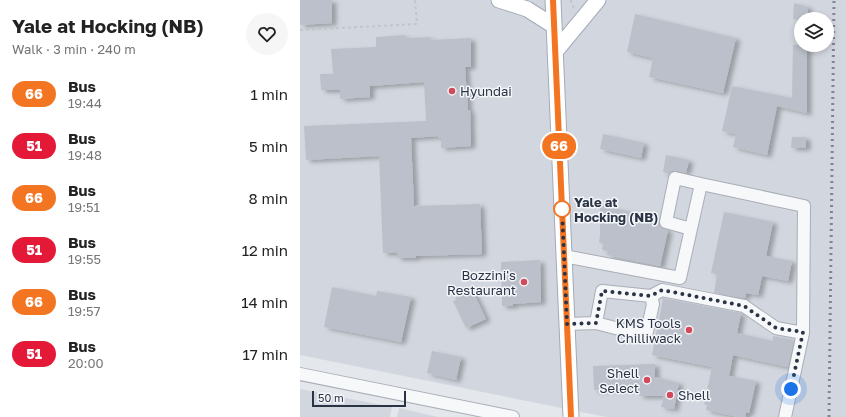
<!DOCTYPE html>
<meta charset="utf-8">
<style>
body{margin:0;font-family:"Golos Text",sans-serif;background:#f6f6f6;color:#222;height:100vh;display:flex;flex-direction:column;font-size:15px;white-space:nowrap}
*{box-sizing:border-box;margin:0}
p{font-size:13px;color:#767676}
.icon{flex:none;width:22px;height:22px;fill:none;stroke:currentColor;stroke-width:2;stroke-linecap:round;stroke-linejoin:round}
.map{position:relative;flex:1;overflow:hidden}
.drawer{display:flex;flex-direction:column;background:#fff;width:300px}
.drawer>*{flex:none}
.badge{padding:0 8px;border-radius:13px;font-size:14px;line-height:26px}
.tools{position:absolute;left:494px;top:12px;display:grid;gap:8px}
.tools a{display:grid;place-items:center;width:40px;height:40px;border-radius:50%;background:#fff;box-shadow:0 2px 6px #0003;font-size:20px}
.scale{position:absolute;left:12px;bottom:10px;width:94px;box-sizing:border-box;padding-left:4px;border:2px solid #2b3445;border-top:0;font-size:11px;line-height:14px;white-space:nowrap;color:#2b3445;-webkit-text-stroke:3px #f4f6f9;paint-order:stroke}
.you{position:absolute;width:20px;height:20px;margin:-10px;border:3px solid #fff;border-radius:50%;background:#1a73e8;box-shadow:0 0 0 6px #1a73e833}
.map>.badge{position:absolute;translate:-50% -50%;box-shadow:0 0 0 2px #fff}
.round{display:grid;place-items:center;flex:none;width:42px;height:42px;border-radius:21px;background:#f6f6f6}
.head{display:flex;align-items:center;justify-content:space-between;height:68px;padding:0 12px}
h1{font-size:19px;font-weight:700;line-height:30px}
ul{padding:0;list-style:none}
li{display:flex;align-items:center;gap:12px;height:52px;padding:0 12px}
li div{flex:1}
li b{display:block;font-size:15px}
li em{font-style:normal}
li .badge{min-width:44px;font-weight:700;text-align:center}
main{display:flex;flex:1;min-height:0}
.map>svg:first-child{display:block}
</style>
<main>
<section class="drawer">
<div class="head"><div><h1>Yale at Hocking (NB)</h1><p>Walk · 3 min · 240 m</p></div><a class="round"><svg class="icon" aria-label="heart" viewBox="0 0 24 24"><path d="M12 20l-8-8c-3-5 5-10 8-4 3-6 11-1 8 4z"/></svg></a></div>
<ul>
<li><span class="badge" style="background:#f37421;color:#fff">66</span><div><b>Bus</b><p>19:44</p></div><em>1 min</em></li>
<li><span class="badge" style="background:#e31937;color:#fff">51</span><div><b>Bus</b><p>19:48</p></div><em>5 min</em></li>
<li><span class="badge" style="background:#f37421;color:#fff">66</span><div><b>Bus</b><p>19:51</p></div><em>8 min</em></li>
<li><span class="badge" style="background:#e31937;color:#fff">51</span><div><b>Bus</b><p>19:55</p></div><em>12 min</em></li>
<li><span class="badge" style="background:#f37421;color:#fff">66</span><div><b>Bus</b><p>19:57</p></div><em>14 min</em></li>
<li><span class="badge" style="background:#e31937;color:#fff">51</span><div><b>Bus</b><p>20:00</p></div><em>17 min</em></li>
</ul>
</section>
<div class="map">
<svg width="546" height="417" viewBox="0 0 546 417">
<defs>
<filter id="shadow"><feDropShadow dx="4.5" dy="2.5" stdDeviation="2" flood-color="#0004"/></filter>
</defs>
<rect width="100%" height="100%" fill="#e4e7ec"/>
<!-- built -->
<path fill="#d2d6de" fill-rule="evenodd" d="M 0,0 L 546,0 L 546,417 L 306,417 L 0,355 ZM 501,19 L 527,19 L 527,45 L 501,45 Z
M 0,389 L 92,407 L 90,417 L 0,417 Z
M 99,408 L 138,417 L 97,417 Z"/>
<!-- building -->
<path fill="#bbc0ca" filter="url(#shadow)" d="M 0,0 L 32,0 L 32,23 L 0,25 Z
M 494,3 L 508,7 L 508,19 L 493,19 Z
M 335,14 L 436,38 L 423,93 L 349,77 L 353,58 L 327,52 Z
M 105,35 L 105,38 L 130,37 L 130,40 L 171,38 L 171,67 L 165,67 L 168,110 L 170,110 L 171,146 L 141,148 L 141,138 L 138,138 L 138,136 L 111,138 L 114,206 L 180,204 L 182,254 L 116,256 L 116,258 L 97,258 L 97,253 L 83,253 L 79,156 L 6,160 L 4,126 L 126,121 L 124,82 L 70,86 L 70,97 L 40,99 L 40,90 L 21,90 L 20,74 L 33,74 L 31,49 L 76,47 L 76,37 Z
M 493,45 L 507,45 L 507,113 L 477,106 L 467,155 L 433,147 L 436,134 L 422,131 L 432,86 L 492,98 Z
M 303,134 L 344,143 L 341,158 L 300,149 Z
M 492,137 L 506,137 L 506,148 L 491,148 Z
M 366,155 L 389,160 L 386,173 L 376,171 L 372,171 L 369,174 L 363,172 Z
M 300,205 L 359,218 L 359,224 L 361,227 L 368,230 L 360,266 L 307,255 L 308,251 L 302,250 L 303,244 L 299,242 L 300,236 Z
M 424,212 L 473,222 L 466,256 L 492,261 L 488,281 L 462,276 L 458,295 L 446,293 L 445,298 L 414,293 L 417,274 L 411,273 Z
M 240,260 L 241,302 L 213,304 L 213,306 L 202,306 L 201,262 Z
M 32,287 L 76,296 L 77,291 L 111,297 L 101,342 L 24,327 Z
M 170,291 L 171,293 L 173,292 L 186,319 L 166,328 L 153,301 L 156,300 L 155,298 Z
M 363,298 L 441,313 L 437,333 L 473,341 L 473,336 L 494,340 L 488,367 L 433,355 L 429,376 L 456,381 L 449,413 L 446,413 L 445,417 L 438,417 L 406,410 L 407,405 L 404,404 L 412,367 L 352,355 Z
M 132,351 L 161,357 L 156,380 L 127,373 Z
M 355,364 L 355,377 L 379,383 L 374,409 L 361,407 L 364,396 L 339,396 L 339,388 L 294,390 L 293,366 Z"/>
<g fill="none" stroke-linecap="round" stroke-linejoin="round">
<!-- minor casing -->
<g stroke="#a9aeb7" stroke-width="14">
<path id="minor" d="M 391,229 L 366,222 L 375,178 L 401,184
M 264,256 L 380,278 L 401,184 L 504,206 L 503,333
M 351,296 L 362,290 L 444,306 L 476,328 L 503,333 L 485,417
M 267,324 L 296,323 L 302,291 L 351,296 L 353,304 L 346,336 L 296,323
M 0,374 L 213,417"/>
</g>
<!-- major casing -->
<g stroke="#a3abb8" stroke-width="17">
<path id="major" d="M 199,0 L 227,9 L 254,26
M 253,0 L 271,417
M 255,52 L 298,0"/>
</g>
<!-- path -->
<path stroke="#c2c5cb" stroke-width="2" stroke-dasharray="3 3" stroke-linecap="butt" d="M 271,0 L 271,3 L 274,8
M 0,30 L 117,24 L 115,0"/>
<!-- minor -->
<use href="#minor" stroke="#f7f8fa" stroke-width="12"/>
<!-- major -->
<use href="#major" stroke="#fff" stroke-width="15"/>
<!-- rail -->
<path stroke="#7d8696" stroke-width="3" stroke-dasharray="2 4" stroke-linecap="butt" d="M 529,417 L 534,0"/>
</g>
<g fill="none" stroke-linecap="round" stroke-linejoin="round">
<!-- line casing -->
<g stroke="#fff" stroke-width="9">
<path id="line" d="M 253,0 L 271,417"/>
</g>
<!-- line -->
<use href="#line" stroke="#f37421" stroke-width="6"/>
<!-- walk -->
<path stroke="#2b3445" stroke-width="4" stroke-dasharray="0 7.2" d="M 262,209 L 267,324 L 296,323 L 302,291 L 351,296 L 362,290 L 444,306 L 476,328 L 503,332 L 491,389"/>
</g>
<!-- markers -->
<g fill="#d1495b" stroke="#f4f6f9" stroke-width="1.5">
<circle cx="152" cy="91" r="4"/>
<circle cx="224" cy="282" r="4"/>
<circle cx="389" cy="330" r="4"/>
<circle cx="347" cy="380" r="4"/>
<circle cx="370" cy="395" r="4"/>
</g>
<circle fill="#fff" stroke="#f37421" stroke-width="2" cx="262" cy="209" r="8"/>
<g text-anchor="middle" stroke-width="3" stroke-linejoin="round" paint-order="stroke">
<!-- poi labels -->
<g font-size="13" fill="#2b3445" stroke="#f4f6f9" text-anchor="end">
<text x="160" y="96" text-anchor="start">Hyundai</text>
<text x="216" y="280">Bozzini's<tspan x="216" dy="15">Restaurant</tspan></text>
<text x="381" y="328">KMS Tools<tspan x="381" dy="15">Chilliwack</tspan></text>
<text x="339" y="378">Shell<tspan x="339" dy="15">Select</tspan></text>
<text x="378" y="400" text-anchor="start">Shell</text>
</g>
<!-- stop labels -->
<g font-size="13" font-weight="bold" fill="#2b3445" stroke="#f4f6f9" text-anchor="start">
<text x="274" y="207">Yale at<tspan x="274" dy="15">Hocking (NB)</tspan></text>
</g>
</g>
</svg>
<div class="tools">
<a><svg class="icon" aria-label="layers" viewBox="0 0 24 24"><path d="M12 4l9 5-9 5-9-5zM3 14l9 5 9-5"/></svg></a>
</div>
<div class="scale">50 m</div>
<div class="you" style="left:491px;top:389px"></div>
<b class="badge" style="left:259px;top:146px;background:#f37421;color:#fff">66</b>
</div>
</main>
